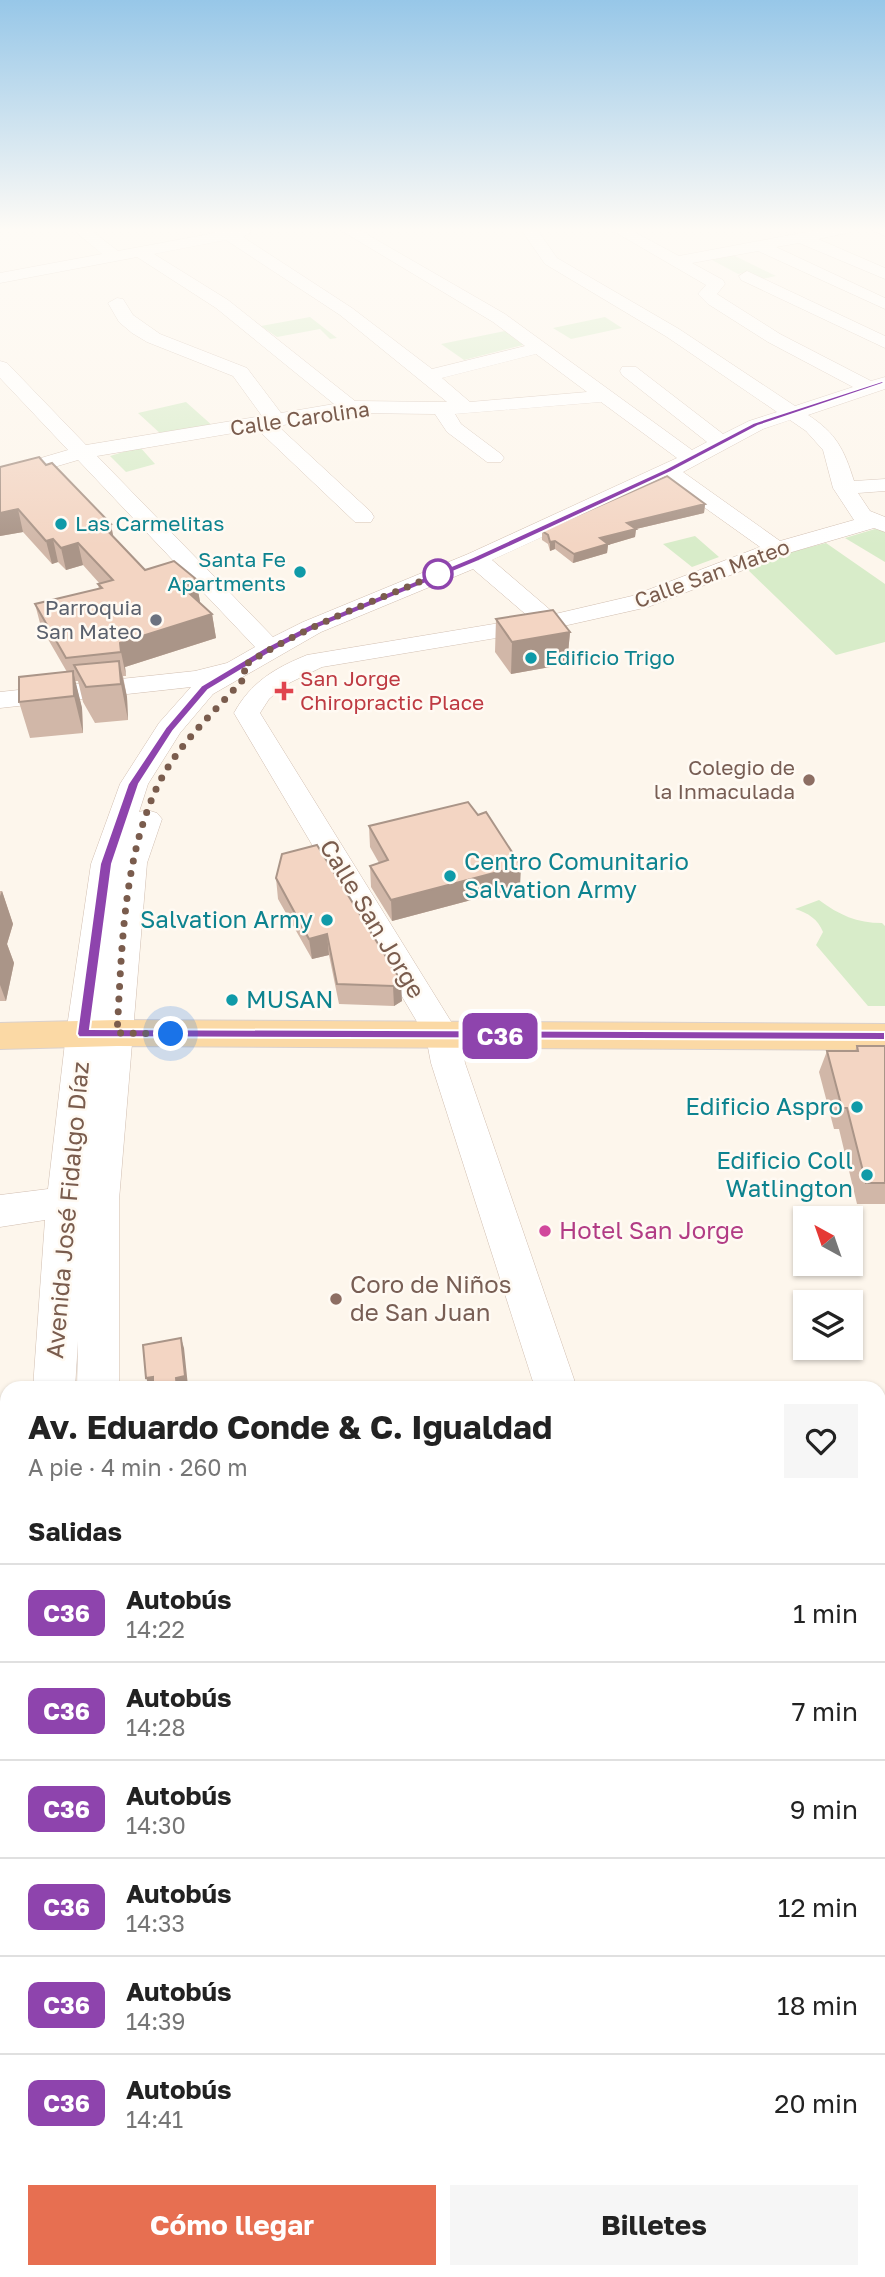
<!DOCTYPE html>
<html lang="es">
<meta charset="utf-8">
<style>
body{margin:0;font-family:"Golos Text",sans-serif;background:#f6f6f6;color:#222;height:100vh;display:flex;flex-direction:column;font-size:26px;white-space:nowrap}
*{box-sizing:border-box;margin:0}
p{font-size:23px;color:#767676}
.icon{flex:none;width:38px;height:38px;fill:none;stroke:currentColor;stroke-width:2;stroke-linecap:round;stroke-linejoin:round}
.map{position:relative;flex:1;overflow:hidden}
.drawer{position:absolute;left:0px;top:1381px;width:886px;height:898px;display:flex;flex-direction:column;background:#fff;border-radius:21px 21px 0 0;box-shadow:0 2px 5px #0004}
.drawer>*{flex:none}
.badge{padding:0 14px;border-radius:10px;font-size:24px;line-height:46px}
.needle{width:46px;rotate:320deg}
.tools{position:absolute;left:793px;top:1206px;display:grid;gap:14px}
.tools a{display:grid;place-items:center;width:70px;height:70px;border-radius:0px;background:#fff;box-shadow:0 2px 5px #0004;font-size:35px}
.you{position:absolute;width:35px;height:35px;margin:-18px;border:5px solid #fff;border-radius:50%;background:#1a73e8;box-shadow:0 0 0 10px #1a73e833}
.map>.badge{position:absolute;translate:-50% -50%;box-shadow:0 0 0 4px #fff}
h2{padding:0 28px;font-size:26px;line-height:63px}
.round{display:grid;place-items:center;flex:none;width:74px;height:74px;border-radius:0px;background:#f6f6f6}
.summary{display:flex;align-items:center;justify-content:space-between;height:119px;padding:0 28px}
h1{font-size:33px;font-weight:700;line-height:52px}
.cta{display:flex;gap:14px;margin-top:auto;padding:14px 28px}
.cta a{flex:1;height:80px;border-radius:0px;background:#e76f51;color:#fff;font-size:28px;font-weight:700;line-height:80px;text-align:center}
.cta a+a{background:#f6f6f6;color:#222}
ul{padding:0;list-style:none}
li{display:flex;align-items:center;gap:21px;height:98px;padding:0 28px;border-top:2px solid #e0e0e0}
li div{flex:1}
li b{display:block;font-size:26px}
li em{font-style:normal}
li .badge{min-width:77px;font-weight:700;text-align:center}
.map>svg:first-child{display:block}
</style>
<div class="map">
<svg width="885" height="2277" viewBox="0 0 885 2277">
<rect width="100%" height="100%" fill="#fdf6ec"/>
<!-- green -->
<path fill="#d8ecc9" d="M 733,255 L 776,276 L 762,279 L 747,272 L 738,274 L 712,260 Z
M 310,317 L 337,338 L 330,339 L 320,329 L 277,337 L 261,326 Z
M 605,317 L 622,328 L 571,339 L 553,328 Z
M 505,331 L 523,345 L 464,360 L 441,344 Z
M 186,402 L 214,427 L 162,435 L 138,413 Z
M 140,447 L 155,464 L 126,472 L 110,456 Z
M 875,529 L 885,531 L 885,562 L 845,538 Z
M 695,536 L 719,557 L 692,567 L 663,544 Z
M 826,543 L 885,584 L 885,642 L 836,655 L 746,568 L 772,557 Z
M 819,900 C 839,915 857,923 882,923 L 885,926 L 885,1006 L 868,1006 L 816,945 L 823,932 C 818,919 808,913 795,909 Z"/>
<g fill="none" stroke-linecap="round" stroke-linejoin="round">
<!-- minor casing -->
<g stroke="#d1beb0" stroke-width="1">
<path id="minor" d="M 0,228 L 10,228 L 0,233 Z
M 71,228 L 88,228 L 118,251 L 215,233 L 210,228 L 249,229 L 251,232 L 243,237 L 352,308 L 432,369 L 525,346 L 493,322 L 337,228 L 356,228 L 505,314 L 692,450 L 707,442 L 622,375 L 620,371 L 622,367 L 636,367 L 723,434 L 749,421 L 777,412 L 667,337 L 545,264 L 520,228 L 536,228 L 557,258 L 679,329 L 795,406 L 853,387 L 768,342 L 708,304 L 698,294 L 706,285 L 608,228 L 627,228 L 679,256 L 828,228 L 859,228 L 856,231 L 818,239 L 885,268 L 885,279 L 799,243 L 776,247 L 885,298 L 885,309 L 758,251 L 692,263 L 723,280 L 725,284 L 717,294 L 720,296 L 780,334 L 871,381 L 885,377 L 885,389 L 808,415 C 836,433 844,449 854,481 L 885,479 L 885,491 L 858,493 L 870,511 L 885,517 L 885,532 L 874,528 L 785,554 L 648,607 L 550,629 L 322,667 L 285,685 L 269,699 L 260,713 L 460,1036 L 465,1063 L 577,1388 L 535,1388 L 431,1063 L 426,1037 L 234,713 C 251,682 275,668 307,655 L 530,618 L 473,569 L 321,632 L 213,694 L 180,733 L 148,784 L 139,812 L 147,810 L 157,813 L 162,819 L 147,863 L 119,1200 L 119,1388 L 77,1388 L 78,1341 L 75,1388 L 33,1388 L 45,1220 L 0,1227 L 0,1195 L 48,1189 L 66,1034 L 91,864 L 120,784 L 159,723 L 191,687 L 0,708 L 0,692 L 195,671 L 227,663 L 255,647 L 78,460 L 0,483 L 0,470 L 68,450 L 0,378 L 0,361 L 7,363 L 86,445 L 262,416 L 233,376 L 147,342 L 132,333 L 119,322 L 108,303 L 117,298 L 123,299 L 133,315 L 160,334 L 247,368 L 281,413 L 334,404 L 216,308 L 137,257 L 0,283 L 0,273 L 102,254 ZM 226,240 L 340,315 L 447,402 L 355,401 L 228,300 L 154,254 ZM 536,354 L 587,392 L 470,402 L 442,378 ZM 601,402 L 677,458 L 468,554 L 303,622 L 273,637 L 97,456 L 257,429 L 355,522 L 371,522 L 374,517 L 371,512 L 278,426 L 350,413 L 435,414 L 447,432 L 487,462 L 501,462 L 504,458 L 501,454 L 461,424 L 455,414 ZM 790,420 L 806,431 L 823,450 L 833,488 L 854,520 L 780,541 L 683,472 L 763,429 ZM 666,480 L 760,547 L 632,596 L 555,614 L 492,560 Z
M 868,228 L 885,228 L 885,236 Z
M 747,271 L 885,336 L 885,348 L 741,280 L 739,276 Z
M 885,1885 L 885,1939 L 878,1940 L 878,1886 Z
M 53,2272 L 116,2272 L 118,2277 L 54,2277 Z"/>
</g>
<!-- major casing -->
<g stroke="#dad1cd" stroke-width="2">
<path id="major" d="M 117,1020 L 885,1024 L 885,1050 L 117,1046 L 0,1049 L 0,1023 Z
M 878,1406 L 885,1406 L 885,1448 L 878,1448 Z
M 7,1515 L 7,1563 L 0,1565 L 0,1517 Z"/>
</g>
<!-- minor -->
<use href="#minor" fill="#fff" fill-rule="evenodd"/>
<!-- major -->
<use href="#major" fill="#fbd9a5" fill-rule="evenodd"/>
</g>
<!-- wall -->
<path fill="#d1b7a8" d="M 46,465 L 111,524 L 113,536 L 145,570 L 196,579 L 200,602 L 199,602 L 212,614 L 216,638 L 125,667 L 126,676 L 123,676 L 127,697 L 128,720 L 95,723 L 83,702 L 78,681 L 75,681 L 82,708 L 83,733 L 30,738 L 19,702 L 67,672 L 41,627 L 35,604 L 99,589 L 98,584 L 100,584 L 83,565 L 66,570 L 58,562 L 52,564 L 23,532 L 0,536 L 0,467 Z
M 705,504 L 704,513 L 636,529 L 635,537 L 608,545 L 607,553 L 573,563 L 555,549 L 550,551 L 548,544 L 542,540 L 542,531 Z
M 496,619 L 570,632 L 567,664 L 511,674 L 495,652 Z
M 369,826 L 520,887 L 392,921 L 371,887 L 370,866 L 379,863 L 370,847 Z
M 317,845 L 402,1001 L 394,1006 L 339,1004 L 329,955 L 312,959 L 278,899 L 276,878 Z
M 0,891 L 2,891 L 13,924 L 7,944 L 14,963 L 6,1001 L 0,1001 Z
M 857,1046 L 885,1046 L 885,1204 L 857,1204 L 839,1129 L 834,1129 L 819,1072 L 827,1051 L 855,1051 Z
M 526,2272 L 633,2272 L 634,2274 L 639,2272 L 643,2274 L 643,2277 L 527,2277 Z"/>
<!-- shaded-wall -->
<path fill="#aa9588" d="M 705,504 L 704,513 L 636,529 L 635,537 L 608,545 L 607,553 L 573,563 L 574,554 L 627,523 Z
M 18,509 L 23,532 L 0,536 L 0,513 Z
M 111,524 L 115,547 L 103,526 Z
M 53,539 L 58,562 L 52,564 L 46,541 Z
M 555,541 L 555,549 L 550,551 L 550,542 Z
M 78,543 L 83,565 L 66,570 L 61,548 Z
M 196,579 L 200,602 L 183,607 L 179,584 Z
M 212,614 L 216,638 L 125,667 L 126,676 L 121,652 L 120,643 Z
M 570,632 L 567,664 L 511,674 L 512,642 Z
M 119,661 L 127,697 L 128,720 L 121,684 Z
M 73,671 L 82,708 L 83,733 L 74,696 Z
M 521,866 L 520,887 L 392,921 L 391,900 Z
M 2,891 L 13,924 L 7,944 L 14,963 L 6,1001 L 0,985 L 0,896 Z
M 327,934 L 329,955 L 312,959 L 309,939 Z
M 401,981 L 402,1001 L 394,1006 L 393,986 Z
M 181,1338 L 184,1348 L 188,1386 L 177,1388 L 176,1378 Z
M 153,1377 L 156,1387 L 150,1388 L 146,1378 Z"/>
<!-- building -->
<path fill="#f3d5c3" stroke="#aa9588" stroke-width="2" d="M 39,457 L 46,465 L 52,463 L 111,524 L 103,526 L 145,570 L 174,561 L 196,579 L 179,584 L 212,614 L 120,643 L 121,652 L 66,658 L 35,604 L 102,588 L 98,584 L 113,580 L 78,543 L 61,548 L 53,539 L 46,541 L 18,509 L 0,513 L 0,467 Z
M 667,476 L 705,504 L 627,523 L 636,529 L 600,538 L 608,544 L 574,554 L 555,541 L 550,542 L 548,535 L 542,531 Z
M 553,610 L 570,632 L 512,642 L 496,619 Z
M 119,661 L 121,684 L 86,687 L 74,665 Z
M 73,671 L 74,696 L 19,702 L 19,677 Z
M 468,802 L 478,815 L 486,812 L 521,866 L 391,900 L 370,866 L 388,860 L 369,826 Z
M 317,845 L 401,981 L 393,986 L 337,984 L 327,934 L 309,939 L 276,878 L 282,854 Z
M 857,1046 L 885,1046 L 885,1183 L 866,1183 L 847,1108 L 842,1108 L 827,1051 L 858,1051 Z
M 181,1338 L 185,1376 L 176,1378 L 177,1388 L 153,1388 L 153,1377 L 146,1378 L 143,1345 Z
M 527,2272 L 633,2272 L 634,2276 L 643,2274 L 643,2277 L 528,2277 Z"/>
<!-- sky -->
<linearGradient id="sky" x2="0" y2="1"><stop stop-color="#97c7e8"/><stop offset="0.42" stop-color="#fefbf6"/><stop offset="1" stop-color="#fefbf6" stop-opacity="0"/></linearGradient>
<rect width="885" height="546" fill="url(#sky)"/>
<!-- line -->
<path fill="#8e44ad" stroke="#fff" stroke-width="2" d="M 882,381 L 885,383 L 758,426 L 671,472 L 479,561 L 316,629 L 273,651 L 208,690 L 173,731 L 139,784 L 112,864 L 90,1029 L 885,1032 L 885,1040 L 79,1037 L 77,1034 L 100,864 L 128,784 L 166,727 L 201,686 L 266,647 L 309,625 L 473,557 L 665,469 L 753,423 Z"/>
<g fill="none" stroke-linecap="round" stroke-linejoin="round">
<!-- walk -->
<path stroke="#7a5c4d" stroke-width="7" stroke-dasharray="0 12.6" d="M 171,1034 L 117,1033 C 122,952 122,863 157,787 C 178,743 216,711 247,675 L 242,667 C 303,626 371,603 438,574"/>
</g>
<!-- markers -->
<g fill="#0f9aa8" stroke="#fffaf3" stroke-width="2.5">
<circle cx="61" cy="524" r="7"/>
<circle cx="300" cy="572" r="7"/>
<circle cx="531" cy="658" r="7"/>
<circle cx="450" cy="876" r="7"/>
<circle cx="327" cy="920" r="7"/>
<circle cx="232" cy="1000" r="7"/>
<circle cx="857" cy="1107" r="7"/>
<circle cx="867" cy="1175" r="7"/>
</g>
<circle fill="#fff" stroke="#8e44ad" stroke-width="3.5" cx="438" cy="574" r="14"/>
<circle fill="#6b7280" stroke="#fffaf3" stroke-width="2.5" cx="156" cy="620" r="7"/>
<path fill="#e0444e" stroke="#fffaf3" stroke-width="2.5" d="M280.5 680.5h7v7h7v7h-7v7h-7v-7h-7v-7h7z"/>
<g fill="#8d6e63" stroke="#fffaf3" stroke-width="2.5">
<circle cx="809" cy="780" r="7"/>
<circle cx="336" cy="1299" r="7"/>
</g>
<circle fill="#d1479c" stroke="#fffaf3" stroke-width="2.5" cx="545" cy="1231" r="7"/>
<g text-anchor="middle" stroke-width="5" stroke-linejoin="round" paint-order="stroke">
<!-- far-street labels -->
<g font-size="21" fill="#7a5c4d" stroke="#fffaf3">
<text transform="translate(300 419) rotate(-8)" y="7">Calle Carolina</text>
<text transform="translate(712 574) rotate(-20)" y="7">Calle San Mateo</text>
</g>
<!-- far-culture labels -->
<g font-size="21" fill="#0d838f" stroke="#fffaf3" text-anchor="start">
<text x="75" y="531">Las Carmelitas</text>
<text x="286" y="567" text-anchor="end">Santa Fe<tspan x="286" dy="24">Apartments</tspan></text>
<text x="545" y="665">Edificio Trigo</text>
</g>
<!-- far-worship labels -->
<g font-size="21" fill="#5b616d" stroke="#fffaf3" text-anchor="end">
<text x="142" y="615">Parroquia<tspan x="142" dy="24">San Mateo</tspan></text>
</g>
<!-- far-health labels -->
<g font-size="21" fill="#be3a42" stroke="#fffaf3" text-anchor="start">
<text x="300" y="686">San Jorge<tspan x="300" dy="24">Chiropractic Place</tspan></text>
</g>
<!-- far-education labels -->
<g font-size="21" fill="#785e54" stroke="#fffaf3" text-anchor="end">
<text x="795" y="775">Colegio de<tspan x="795" dy="24">la Inmaculada</tspan></text>
</g>
<!-- culture labels -->
<g font-size="24" fill="#0d838f" stroke="#fffaf3" text-anchor="end">
<text x="464" y="870" text-anchor="start">Centro Comunitario<tspan x="464" dy="28">Salvation Army</tspan></text>
<text x="313" y="928">Salvation Army</text>
<text x="246" y="1008" text-anchor="start">MUSAN</text>
<text x="843" y="1115">Edificio Aspro</text>
<text x="853" y="1169">Edificio Coll<tspan x="853" dy="28">Watlington</tspan></text>
</g>
<!-- street labels -->
<g font-size="24" fill="#7a5c4d" stroke="#fffaf3">
<text transform="translate(372 919) rotate(59)" y="8">Calle San Jorge</text>
<text transform="translate(68 1210) rotate(-85)" y="8">Avenida José Fidalgo Díaz</text>
</g>
<!-- hotel labels -->
<g font-size="24" fill="#b23c85" stroke="#fffaf3" text-anchor="start">
<text x="559" y="1239">Hotel San Jorge</text>
</g>
<!-- education labels -->
<g font-size="24" fill="#785e54" stroke="#fffaf3" text-anchor="start">
<text x="350" y="1293">Coro de Niños<tspan x="350" dy="28">de San Juan</tspan></text>
</g>
</g>
</svg>
<div class="tools">
<a><svg class="needle" viewBox="-14 -14 28 28"><path d="M0-13l5 13h-10z" fill="#e53935"/><path d="M0 13l5-13h-10z" fill="#767676"/></svg></a>
<a><svg class="icon" aria-label="layers" viewBox="0 0 24 24"><path d="M12 4l9 5-9 5-9-5zM3 14l9 5 9-5"/></svg></a>
</div>
<div class="you" style="left:171px;top:1034px"></div>
<b class="badge" style="left:500px;top:1036px;background:#8e44ad;color:#fff">C36</b>
<section class="drawer">
<div class="summary"><div><h1>Av. Eduardo Conde &amp; C. Igualdad</h1><p>A pie · 4 min · 260 m</p></div><a class="round"><svg class="icon" aria-label="heart" viewBox="0 0 24 24"><path d="M12 20l-8-8c-3-5 5-10 8-4 3-6 11-1 8 4z"/></svg></a></div>
<h2>Salidas</h2>
<ul>
<li><span class="badge" style="background:#8e44ad;color:#fff">C36</span><div><b>Autobús</b><p>14:22</p></div><em>1 min</em></li>
<li><span class="badge" style="background:#8e44ad;color:#fff">C36</span><div><b>Autobús</b><p>14:28</p></div><em>7 min</em></li>
<li><span class="badge" style="background:#8e44ad;color:#fff">C36</span><div><b>Autobús</b><p>14:30</p></div><em>9 min</em></li>
<li><span class="badge" style="background:#8e44ad;color:#fff">C36</span><div><b>Autobús</b><p>14:33</p></div><em>12 min</em></li>
<li><span class="badge" style="background:#8e44ad;color:#fff">C36</span><div><b>Autobús</b><p>14:39</p></div><em>18 min</em></li>
<li><span class="badge" style="background:#8e44ad;color:#fff">C36</span><div><b>Autobús</b><p>14:41</p></div><em>20 min</em></li>
</ul>
<div class="cta"><a>Cómo llegar</a><a>Billetes</a></div>
</section>
</div>
